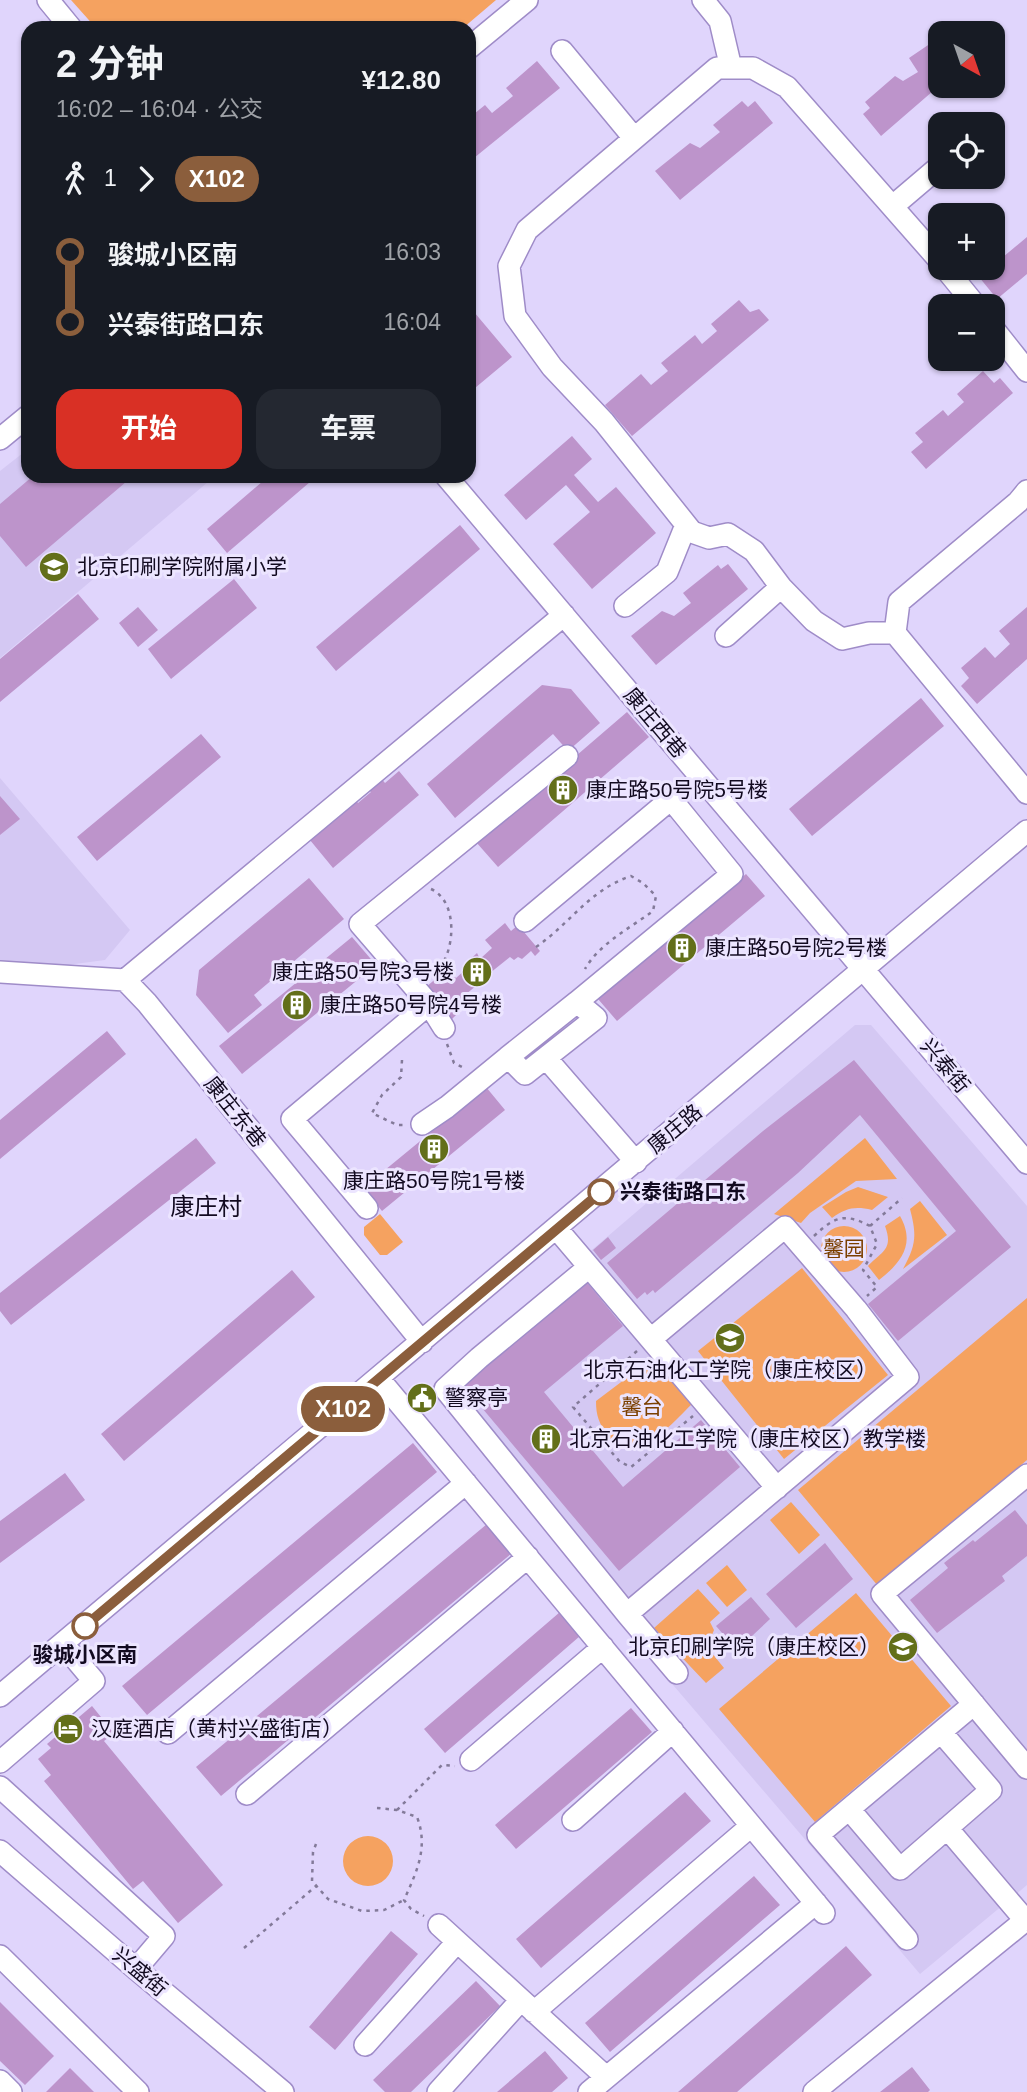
<!DOCTYPE html>
<html lang="zh">
<meta charset="utf-8">
<style>
body{margin:0;font-family:Arial,"Noto Sans SC",sans-serif;background:#242831;color:#f1f3f6;height:100vh;display:flex;flex-direction:column;font-size:26px;white-space:nowrap}
*{box-sizing:border-box;margin:0}
p{font-size:23px;color:#9ea1a6}
.icon{flex:none;width:38px;height:38px;fill:none;stroke:currentColor;stroke-width:2;stroke-linecap:round;stroke-linejoin:round}
.map{position:relative;flex:1;overflow:hidden}
.details{position:absolute;left:21px;top:21px;width:455px;height:462px;display:flex;flex-direction:column;background:#171b24;border-radius:21px;box-shadow:0 2px 5px #0004}
.details>*{flex:none}
.badge{padding:0 14px;border-radius:23px;font-size:24px;line-height:46px}
.needle{width:46px;rotate:140deg}
.controls{position:absolute;left:928px;top:21px;display:grid;gap:14px}
.controls a{display:grid;place-items:center;width:77px;height:77px;border-radius:14px;background:#171b24;box-shadow:0 2px 5px #0004;font-size:35px}
.map>.badge{position:absolute;translate:-50% -50%;box-shadow:0 0 0 4px #fff}
.legs{display:flex;align-items:center;gap:10px;height:77px;padding:0 35px;font-size:23px}
.legs p{margin-inline-start:auto}
.headline{display:flex;align-items:center;justify-content:space-between;height:119px;padding:0 35px}
h1{font-size:38px;font-weight:700;line-height:52px}
.cta{display:flex;gap:14px;margin-top:auto;padding:14px 35px}
.cta a{flex:1;height:80px;border-radius:21px;background:#d93025;color:#fff;font-size:28px;font-weight:700;line-height:80px;text-align:center}
.cta a+a{background:#242831;color:#f1f3f6}
ul{padding:0 35px;list-style:none}
li{display:flex;align-items:center;gap:24px;height:70px;font-size:26px}
li i{display:grid;place-items:center;width:10px;height:100%;margin:0 9px;background:currentColor}
li i::after{content:'';width:18px;height:18px;margin:-9px;border:5px solid;border-radius:50%;background:#171b24}
li p{margin-inline-start:auto}
li:first-child i{background:linear-gradient(#0000 50%,currentColor 0)}
li:last-child i{background:linear-gradient(currentColor 50%,#0000 0)}
.map>svg:first-child{display:block}
</style>
<div class="map">
<svg width="1027" height="2092" viewBox="0 0 1027 2092">
<rect width="100%" height="100%" fill="#e0d5fc"/>
<!-- built -->
<path fill="#d4c8f3" d="M 28,449 L 28,476 L 215,476 L 0,658 L 0,471 Z
M 0,778 L 130,930 L 105,960 L 7,973 L 0,972 Z
M 855,1025 L 871,1025 L 1027,1206 L 1027,1885 L 920,1974 L 615,1617 L 435,1384 Z"/>
<!-- green -->
<path fill="#f5a260" d="M 71,0 L 496,0 L 463,28 L 96,28 Z
M 865,1138 L 897,1179 L 856,1181 L 810,1213 L 801,1223 L 774,1214 Z
M 858,1187 L 888,1197 L 872,1210 C 855,1206 846,1208 832,1218 L 822,1207 L 846,1192 Z
M 920,1201 L 947,1235 L 903,1269 C 916,1245 917,1236 910,1209 Z
M 380,1214 L 403,1242 L 387,1255 L 380,1255 L 364,1235 L 364,1227 Z
M 900,1216 C 916,1244 901,1263 879,1280 L 868,1266 C 881,1252 894,1250 885,1226 Z
M821 1249a23 23 0 1 1 46 0a23 23 0 1 1-46 0Z
M 802,1268 L 888,1375 L 784,1459 L 698,1351 Z
M 1027,1298 L 1027,1460 L 878,1586 L 798,1490 Z
M 653,1358 L 692,1404 C 672,1423 632,1472 608,1436 C 599,1423 596,1416 596,1401 Z
M 791,1502 L 820,1535 L 799,1554 L 770,1520 Z
M 727,1565 L 747,1590 L 727,1607 L 706,1583 Z
M 698,1589 L 720,1613 L 710,1622 L 714,1630 L 707,1647 L 724,1668 L 706,1683 L 654,1628 Z
M 856,1593 L 951,1706 L 815,1822 L 719,1709 Z
M343 1861a25 25 0 1 1 50 0a25 25 0 1 1-50 0Z"/>
<!-- building -->
<path fill="#bd94cb" d="M 937,39 L 940,43 L 940,85 L 881,136 L 863,114 L 870,108 L 865,102 L 895,76 L 903,81 L 918,72 L 909,58 Z
M 537,61 L 560,88 L 469,162 L 469,118 L 485,105 L 492,113 L 513,96 L 506,88 Z
M 742,101 L 748,107 L 755,101 L 773,123 L 680,200 L 655,171 L 690,143 L 700,148 L 720,132 L 713,125 Z
M 1027,237 L 1027,274 L 997,299 L 979,277 Z
M 739,300 L 750,312 L 759,309 L 769,320 L 632,436 L 605,405 L 641,374 L 651,385 L 668,371 L 661,363 L 695,335 L 702,344 L 717,331 L 711,324 Z
M 469,306 L 512,357 L 469,393 Z
M 983,371 L 994,383 L 1000,378 L 1013,393 L 926,469 L 911,452 L 923,442 L 915,433 L 943,410 L 948,416 L 964,402 L 957,394 Z
M 572,436 L 592,459 L 574,475 L 598,502 L 616,487 L 656,533 L 592,589 L 553,544 L 590,512 L 566,485 L 526,520 L 504,495 Z
M 33,476 L 133,476 L 26,567 L 0,536 L 0,504 Z
M 269,476 L 317,476 L 227,553 L 207,529 Z
M 460,525 L 480,549 L 336,671 L 316,647 Z
M 728,564 L 748,589 L 656,665 L 631,636 L 662,611 L 674,616 L 691,603 L 683,593 L 718,565 L 721,569 Z
M 234,579 L 257,608 L 171,679 L 148,649 Z
M 78,594 L 99,619 L 0,702 L 0,659 Z
M 138,607 L 158,630 L 138,647 L 119,623 Z
M 1027,607 L 1027,659 L 977,704 L 961,686 L 969,678 L 961,668 L 985,647 L 995,658 L 1010,644 L 999,631 Z
M 542,685 L 571,689 L 600,723 L 568,751 L 553,734 L 455,818 L 427,784 Z
M 921,698 L 944,726 L 812,836 L 789,809 Z
M 627,712 L 649,737 L 498,867 L 476,842 Z
M 201,734 L 221,757 L 97,861 L 77,837 Z
M 399,771 L 419,795 L 333,868 L 305,834 L 326,816 L 332,823 L 343,813 L 337,806 L 351,794 L 358,803 L 371,792 L 366,787 L 379,776 L 385,783 Z
M 0,796 L 20,819 L 0,835 Z
M 746,874 L 765,896 L 617,1021 L 598,999 Z
M 309,878 L 344,919 L 254,995 L 262,1005 L 228,1033 L 196,995 L 199,970 Z
M 505,923 L 511,931 L 518,925 L 540,951 L 535,956 L 531,951 L 522,959 L 518,957 L 514,960 L 510,957 L 490,973 L 491,977 L 485,983 L 482,981 L 460,999 L 461,1002 L 456,1007 L 460,1011 L 452,1019 L 425,988 L 447,969 L 456,978 L 465,970 L 462,967 L 477,953 L 480,959 L 492,948 L 485,940 Z
M 352,937 L 376,965 L 242,1074 L 219,1046 Z
M 107,1031 L 126,1054 L 0,1159 L 0,1120 Z
M 854,1060 L 1011,1247 L 898,1341 L 868,1304 L 956,1231 L 860,1115 L 798,1173 L 655,1293 L 653,1290 L 647,1295 L 645,1292 L 637,1299 L 607,1263 L 763,1131 Z
M 486,1087 L 505,1110 L 382,1211 L 363,1188 Z
M 196,1138 L 216,1163 L 11,1325 L 0,1311 L 0,1293 Z
M 608,1237 L 616,1248 L 601,1260 L 593,1250 Z
M 292,1270 L 315,1297 L 124,1461 L 101,1434 Z
M 580,1274 L 623,1326 L 544,1392 L 623,1487 L 701,1420 L 740,1467 L 619,1571 L 461,1383 Z
M 413,1443 L 437,1472 L 147,1715 L 122,1686 Z
M 65,1473 L 85,1500 L 0,1563 L 0,1521 Z
M 1015,1510 L 1027,1525 L 1027,1556 L 1002,1576 L 1005,1581 L 937,1633 L 910,1600 L 948,1568 L 944,1563 L 973,1540 L 975,1542 Z
M 487,1524 L 512,1553 L 221,1796 L 196,1767 Z
M 825,1543 L 853,1579 L 796,1628 L 766,1594 Z
M 751,1597 L 770,1619 L 737,1650 L 716,1626 Z
M 560,1612 L 580,1636 L 445,1753 L 424,1729 Z
M 92,1706 L 114,1733 L 104,1741 L 223,1885 L 178,1923 L 143,1881 L 133,1889 L 44,1781 L 51,1775 L 38,1759 L 51,1748 L 47,1744 Z
M 631,1708 L 652,1732 L 516,1849 L 495,1825 Z
M 685,1792 L 711,1821 L 541,1968 L 516,1939 Z
M 754,1876 L 780,1905 L 610,2052 L 585,2023 Z
M 391,1931 L 418,1954 L 335,2050 L 309,2027 Z
M 846,1946 L 872,1975 L 737,2092 L 678,2092 Z
M 476,1981 L 500,2006 L 411,2092 L 385,2092 L 373,2080 Z
M 0,2002 L 54,2056 L 25,2085 L 0,2061 Z
M 545,2051 L 568,2078 L 552,2092 L 497,2092 Z
M 912,2067 L 930,2090 L 928,2092 L 880,2092 Z
M 70,2068 L 94,2092 L 46,2092 Z"/>
<g fill="none" stroke-linecap="round" stroke-linejoin="round">
<!-- minor casing -->
<g stroke="#9f8cc8" stroke-width="24">
<path id="minor" d="M 48,0 L 71,28
M 703,0 L 720,21 L 731,68
M 469,48 L 527,0
M 562,51 L 634,138
M 893,206 L 940,166
M 945,268 L 976,306
M 992,327 L 1027,371
M 0,439 L 28,416
M 446,476 L 1027,1163
M 1027,491 L 1018,502 L 899,602 L 895,633 L 1027,793
M 625,606 L 667,572 L 686,525
M 895,633 L 869,633 L 842,639 L 814,621 L 781,587 L 754,551 L 728,534 L 709,538 L 692,532 L 604,422 L 552,367 L 515,316 L 509,266 L 527,230 L 717,68 L 753,68 L 787,87 L 940,261
M 726,636 L 781,587
M 525,921 L 671,799 L 732,874 L 577,1002 L 596,1018 L 525,1074 L 508,1057 L 577,1002
M 0,972 L 125,980 L 147,1003 L 422,1342
M 125,980 L 564,615
M 444,1028 L 429,1004 L 360,924 L 567,756
M 546,1058 L 636,1162
M 422,1124 L 447,1107 L 508,1057
M 367,1208 L 292,1119 L 429,1004
M 557,1229 L 777,1488
M 589,1267 L 479,1358 L 445,1389 L 627,1614 L 677,1673
M 379,1379 L 824,1913
M 1027,1475 L 882,1594 L 1027,1768
M 627,1614 L 908,1377 L 856,1309 L 785,1227 L 651,1339
M 0,1696 L 1027,831
M 168,1733 L 466,1483
M 471,1760 L 603,1647
M 0,1762 L 94,1681 L 63,1644
M 0,1787 L 164,1936 L 136,1969
M 247,1794 L 528,1557
M 849,1809 L 900,1869 L 991,1790 L 941,1732
M 573,1820 L 673,1731
M 947,1828 L 1025,1920
M 0,1851 L 136,1969 L 283,2092
M 439,1925 L 606,2077
M 907,1939 L 818,1835 L 974,1704
M 0,1956 L 138,2092
M 534,2012 L 751,1826
M 365,2045 L 457,1942
M 0,2081 L 11,2092
M 438,2092 L 521,2000
M 589,2092 L 816,1903
M 814,2092 L 1027,1919"/>
</g>
<!-- path -->
<path stroke="#837a99" stroke-width="2.5" stroke-dasharray="3.5 5" stroke-linecap="butt" d="M 431,889 C 455,900 455,938 445,959 C 443,966 436,972 432,977
M 536,947 C 571,923 589,890 631,876 L 643,883 L 656,896 L 653,911 C 630,928 599,944 585,969
M 447,1044 L 454,1063 L 464,1068
M 402,1060 L 401,1077 L 382,1095 L 372,1113 L 397,1125 L 405,1125
M 870,1226 L 902,1198
M 814,1236 C 835,1216 845,1213 870,1226 L 877,1244 L 863,1270 L 877,1287 L 867,1296
M 637,1351 L 573,1407 L 620,1462 L 631,1467 L 693,1416
M 377,1808 L 397,1810 L 417,1817 C 429,1848 416,1873 404,1900 L 411,1909 L 424,1916
M 397,1810 L 442,1765 L 455,1766
M 316,1844 L 313,1852 L 312,1881 L 328,1899 L 362,1911 L 384,1910 L 404,1900
M 244,1948 L 316,1886"/>
<!-- minor -->
<use href="#minor" stroke="#fff" stroke-width="21"/>
</g>
<g fill="none" stroke-linecap="round" stroke-linejoin="round">
<!-- line-1 casing -->
<g stroke="#fff" stroke-width="16">
<path id="line-1" d="M 85,1626 L 601,1192"/>
</g>
<!-- line-1 -->
<use href="#line-1" stroke="#8b5e3c" stroke-width="10"/>
</g>
<!-- icons -->
<defs>
<g id="school-disc" transform="scale(1.575)"><circle r="9.5" fill="#636f1a" stroke="#ece5ff"/><path d="M0-5L7-2L0 1L-7-2ZM-4 1L0 2.5L4 1V4Q0 6-4 4Z" fill="#fff"/></g>
<g id="building-disc" transform="scale(1.575)"><circle r="9.5" fill="#636f1a" stroke="#ece5ff"/><path d="M-4-6H4V6H1V3H-1V6H-4ZM-2.5-4.3h1.7v1.8h-1.7ZM.8-4.3h1.7v1.8H.8ZM-2.5-1h1.7V.8h-1.7ZM.8-1h1.7V.8H.8Z" fill="#fff"/></g>
<g id="university-disc" transform="scale(1.575)"><circle r="9.5" fill="#636f1a" stroke="#ece5ff"/><path d="M0-5L7-2L0 1L-7-2ZM-4 1L0 2.5L4 1V4Q0 6-4 4Z" fill="#fff"/></g>
<g id="civic-disc" transform="scale(1.575)"><circle r="9.5" fill="#636f1a" stroke="#ece5ff"/><path d="M-.6-6.5H3V-4.5H.6V-3L4-1V1h2V6H-6V1h2V-1L-.6-3ZM-1.2 2.5V6h2.4V2.5Z" fill="#fff"/></g>
<g id="hotel-disc" transform="scale(1.575)"><circle r="9.5" fill="#636f1a" stroke="#ece5ff"/><path d="M-6-4.5h1.5V1H6V5H4.5V3h-9V5H-6ZM-4 0a1.8 1.8 0 1 1 3.6 0ZM.5 0V-2.5h3Q6-2.5 6 0Z" fill="#fff"/></g>
</defs>
<g fill-rule="evenodd">
<use href="#school-disc" x="54" y="567"/>
<use href="#building-disc" x="563" y="790"/>
<use href="#building-disc" x="682" y="948"/>
<use href="#building-disc" x="477" y="972"/>
<use href="#building-disc" x="297" y="1005"/>
<use href="#building-disc" x="434" y="1149"/>
<use href="#university-disc" x="730" y="1338"/>
<use href="#civic-disc" x="422" y="1398"/>
<use href="#building-disc" x="546" y="1439"/>
<use href="#university-disc" x="903" y="1647"/>
<use href="#hotel-disc" x="68" y="1729"/>
</g>
<!-- markers -->
<g fill="#fff" stroke="#8b5e3c" stroke-width="3.5">
<circle cx="601" cy="1192" r="12"/>
<circle cx="85" cy="1626" r="12"/>
</g>
<g text-anchor="middle" stroke-width="6" stroke-linejoin="round" paint-order="stroke">
<!-- poi labels -->
<g font-size="21" fill="#120a20" stroke="#ece5ff" text-anchor="start">
<text x="77" y="574">北京印刷学院附属小学</text>
<text x="586" y="797">康庄路50号院5号楼</text>
<text x="705" y="955">康庄路50号院2号楼</text>
<text x="454" y="979" text-anchor="end">康庄路50号院3号楼</text>
<text x="320" y="1012">康庄路50号院4号楼</text>
<text x="434" y="1188" text-anchor="middle">康庄路50号院1号楼</text>
<text x="730" y="1377" text-anchor="middle">北京石油化工学院（康庄校区）</text>
<text x="445" y="1405">警察亭</text>
<text x="569" y="1446">北京石油化工学院（康庄校区）教学楼</text>
<text x="880" y="1654" text-anchor="end">北京印刷学院（康庄校区）</text>
<text x="91" y="1736">汉庭酒店（黄村兴盛街店）</text>
</g>
<!-- street labels -->
<g font-size="21" fill="#120a20" stroke="#ece5ff">
<text transform="translate(655 723) rotate(50)" y="7">康庄西巷</text>
<text transform="translate(945 1066) rotate(50)" y="7">兴泰街</text>
<text transform="translate(235 1112) rotate(51)" y="7">康庄东巷</text>
<text transform="translate(675 1129) rotate(-40)" y="7">康庄路</text>
<text transform="translate(140 1972) rotate(40)" y="7">兴盛街</text>
</g>
<!-- stop labels -->
<g font-size="21" font-weight="bold" fill="#120a20" stroke="#ece5ff" text-anchor="start">
<text x="620" y="1199">兴泰街路口东</text>
<text x="85" y="1662" text-anchor="middle">骏城小区南</text>
</g>
<!-- park labels -->
<g font-size="21" fill="#7b3f00" stroke="#ece5ff">
<text x="844" y="1256">馨园</text>
<text x="642" y="1414">馨台</text>
</g>
<!-- quarter labels -->
<g font-size="24" fill="#120a20" stroke="#ece5ff">
<text x="206" y="1215">康庄村</text>
</g>
</g>
</svg>
<div class="controls">
<a><svg class="needle" viewBox="-14 -14 28 28"><path d="M0-13l5 13h-10z" fill="#e53935"/><path d="M0 13l5-13h-10z" fill="#9ea1a6"/></svg></a>
<a><svg class="icon" aria-label="locate" viewBox="0 0 24 24"><circle cx="12" cy="12" r="6"/><path d="M12 2v4M12 18v4M2 12h4M18 12h4"/></svg></a>
<a>+</a>
<a>−</a>
</div>
<b class="badge" style="left:343px;top:1409px;background:#8b5e3c;color:#fff">X102</b>
<section class="details">
<div class="headline"><div><h1>2 分钟</h1><p>16:02 – 16:04 · 公交</p></div><b>¥12.80</b></div>
<div class="legs"><svg class="icon" aria-label="walk" viewBox="0 0 24 24"><circle cx="13" cy="4" r="2"/><path d="M13 8l-2 6 4 7M11 14l-3 7M7 12l3-4h3l4 4"/></svg>1<svg class="icon" aria-label="forward" viewBox="0 0 24 24"><path d="M9 5l7 7-7 7"/></svg><b class="badge" style="background:#8b5e3c;color:#fff">X102</b></div>
<ul>
<li><i style="color:#8b5e3c"></i><b>骏城小区南</b><p>16:03</p></li>
<li><i style="color:#8b5e3c"></i><b>兴泰街路口东</b><p>16:04</p></li>
</ul>
<div class="cta"><a>开始</a><a>车票</a></div>
</section>
</div>
